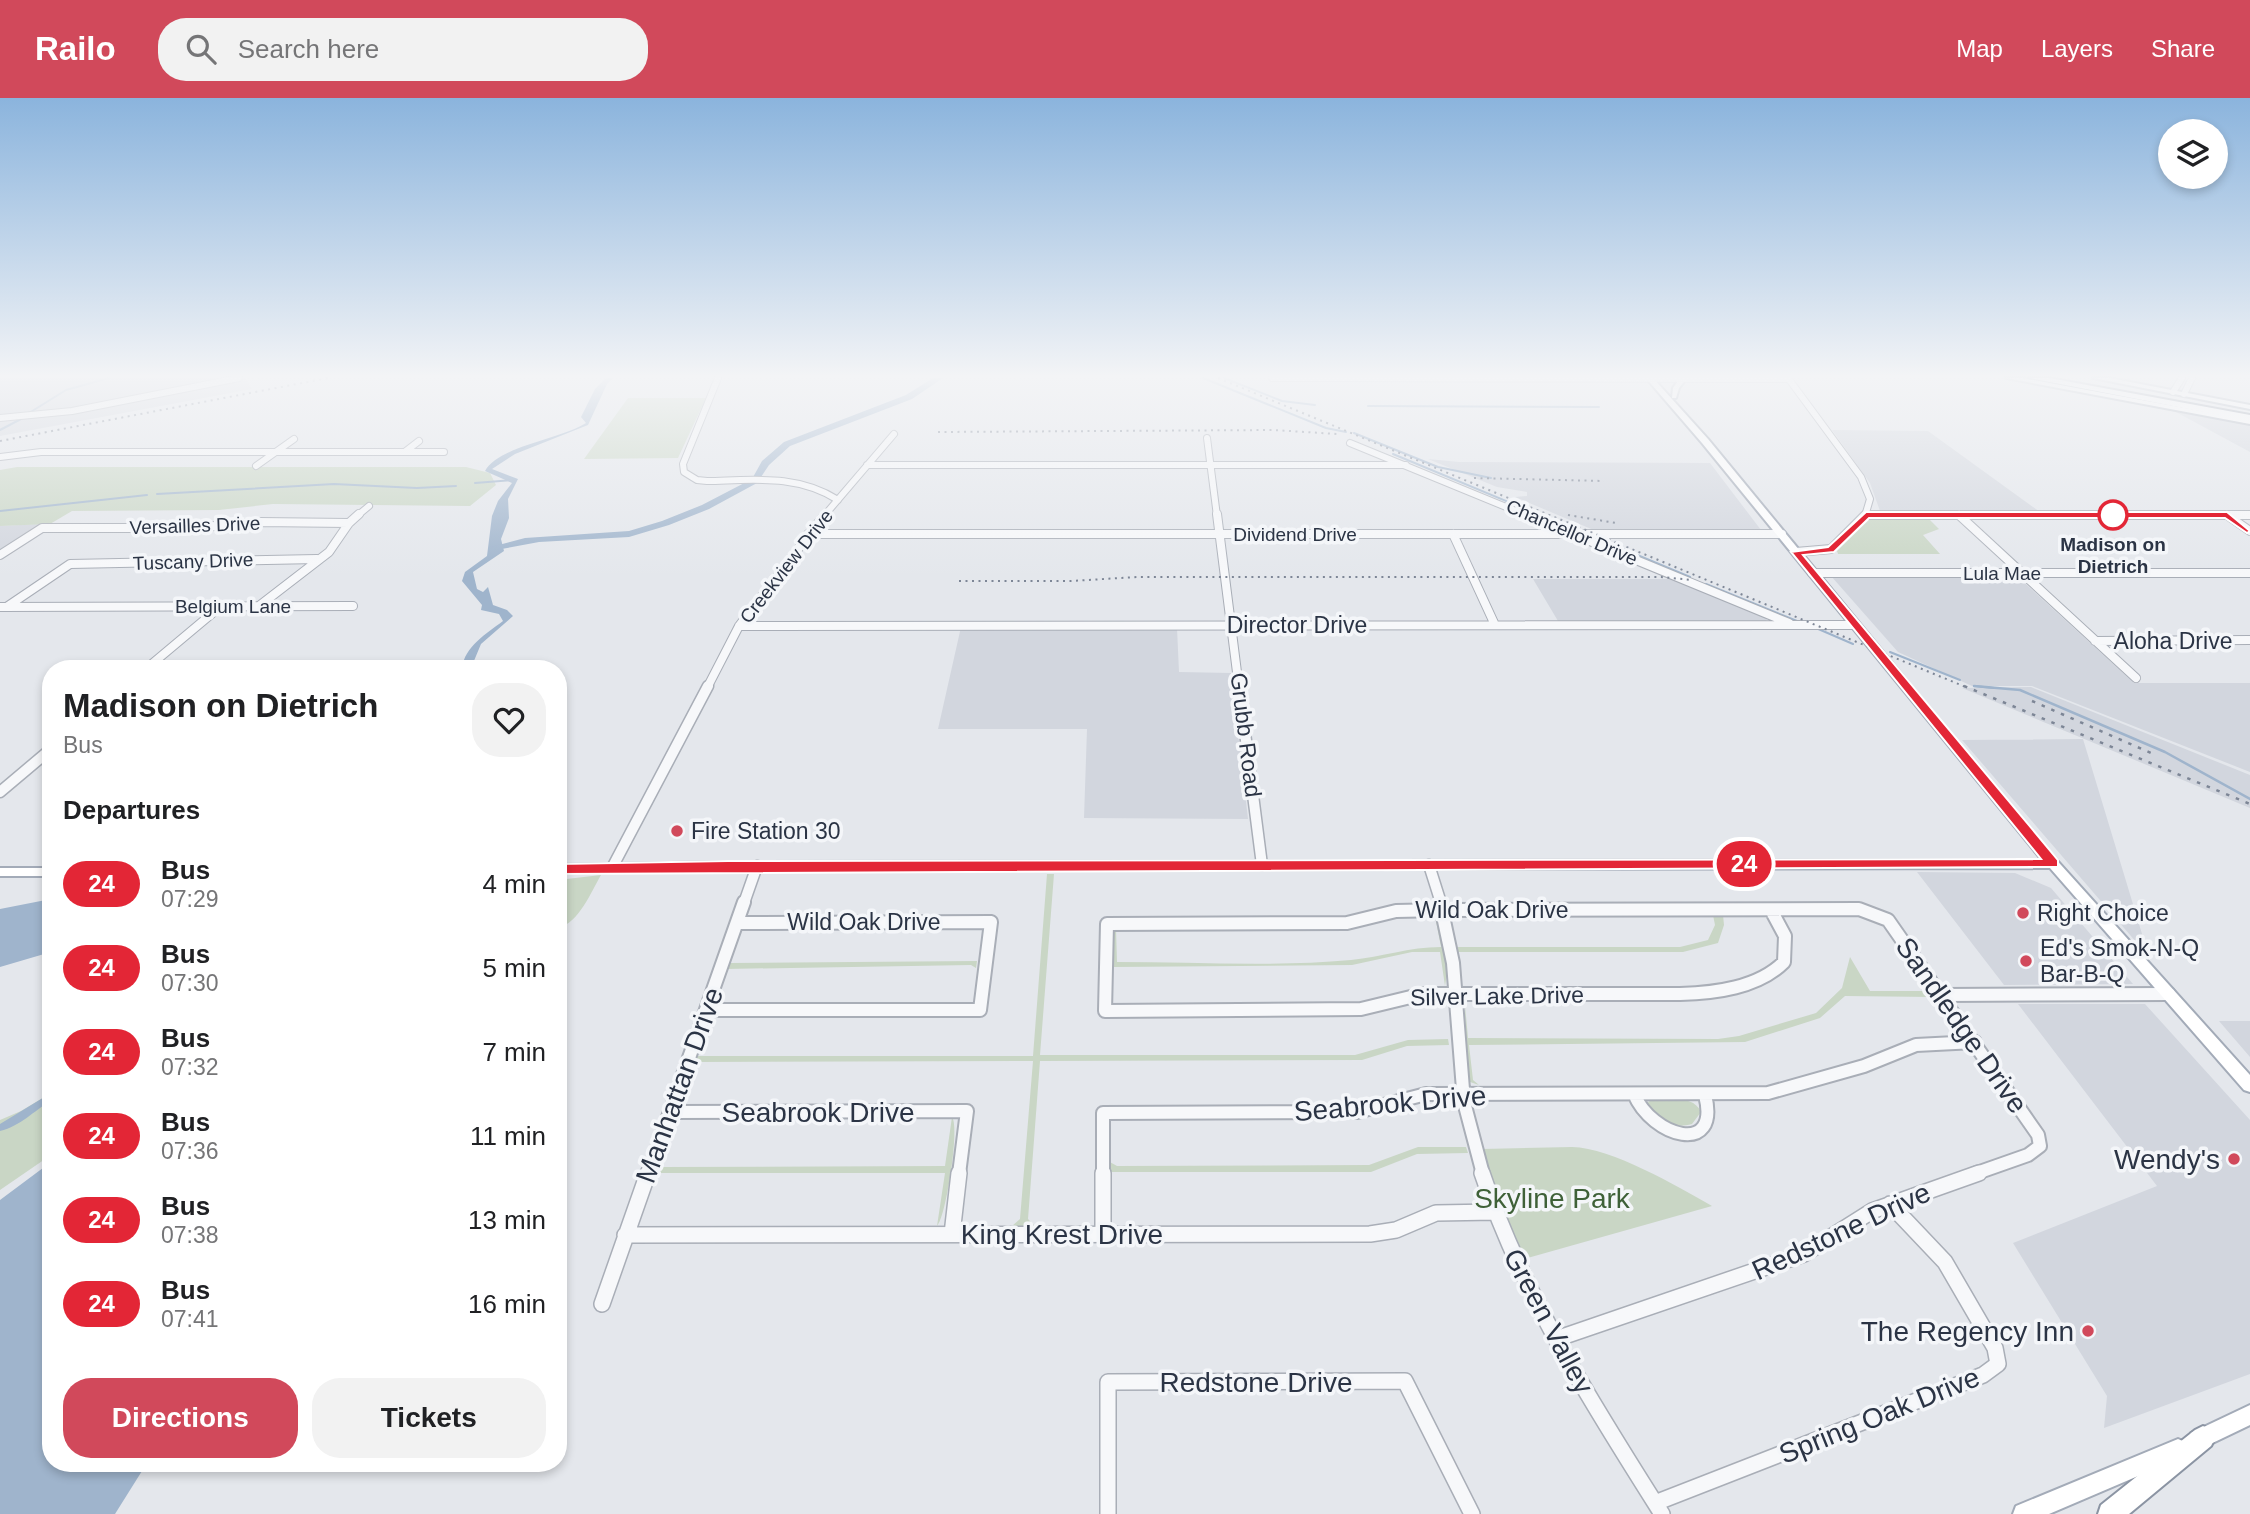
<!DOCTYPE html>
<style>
body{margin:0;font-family:Helvetica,sans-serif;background:#f2f2f2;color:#202124;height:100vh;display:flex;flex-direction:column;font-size:26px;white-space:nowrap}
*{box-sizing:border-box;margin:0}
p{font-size:23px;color:#757577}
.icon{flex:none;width:38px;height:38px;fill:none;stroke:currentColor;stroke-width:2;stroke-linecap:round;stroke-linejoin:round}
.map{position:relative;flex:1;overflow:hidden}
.panel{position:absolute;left:42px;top:562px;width:525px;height:812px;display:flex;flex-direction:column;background:#fff;border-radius:28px;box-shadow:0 4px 10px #0003}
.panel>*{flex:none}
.badge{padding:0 14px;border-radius:23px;font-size:24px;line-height:46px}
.buttons{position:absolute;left:2158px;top:21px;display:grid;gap:14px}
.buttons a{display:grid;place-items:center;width:70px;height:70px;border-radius:50%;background:#fff;box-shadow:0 4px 10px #0003;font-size:35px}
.map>.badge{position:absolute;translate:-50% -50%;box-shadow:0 0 0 4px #fff}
h2{padding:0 21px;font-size:26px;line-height:63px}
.round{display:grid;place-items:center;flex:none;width:74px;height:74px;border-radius:28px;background:#f2f2f2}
.head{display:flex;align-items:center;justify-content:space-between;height:119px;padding:0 21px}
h1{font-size:33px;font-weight:600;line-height:52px}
.button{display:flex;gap:14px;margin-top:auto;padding:14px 21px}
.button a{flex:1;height:80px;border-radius:28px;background:#d1495b;color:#fff;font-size:28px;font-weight:600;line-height:80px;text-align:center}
.button a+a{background:#f2f2f2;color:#202124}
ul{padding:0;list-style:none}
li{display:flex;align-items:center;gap:21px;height:84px;padding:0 21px}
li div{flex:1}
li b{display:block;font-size:26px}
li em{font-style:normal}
li .badge{min-width:77px;font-weight:700;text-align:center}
header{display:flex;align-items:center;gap:42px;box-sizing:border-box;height:98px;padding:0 35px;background:#d1495b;color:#fff}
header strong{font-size:33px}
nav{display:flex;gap:38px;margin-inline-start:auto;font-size:24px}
.search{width:490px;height:63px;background:#f2f2f2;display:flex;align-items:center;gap:18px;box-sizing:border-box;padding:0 24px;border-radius:28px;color:#757577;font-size:26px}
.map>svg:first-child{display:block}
</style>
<header>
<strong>Railo</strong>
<div class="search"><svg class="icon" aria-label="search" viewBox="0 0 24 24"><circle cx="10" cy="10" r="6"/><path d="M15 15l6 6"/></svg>Search here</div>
<nav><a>Map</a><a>Layers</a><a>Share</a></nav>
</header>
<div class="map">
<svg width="2250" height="1416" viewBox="0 0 2250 1416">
<rect width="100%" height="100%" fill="#e4e7ec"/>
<!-- built -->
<path fill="#d2d6de" d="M 0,280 L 245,280 L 252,291 L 0,338 Z
M 2168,310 L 2250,327 L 2250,354 L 2189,321 Z
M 1832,332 L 1928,333 L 2040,414 L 1880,413 L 1870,385 Z
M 1428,361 L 1459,364 L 1710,365 L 1761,432 L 1596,433 L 1515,399 L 1527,398 L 1527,394 L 1497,389 Z
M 41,426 L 0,452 L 0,428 Z
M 1831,478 L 2017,478 L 2134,585 L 2250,585 L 2250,674 L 2032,588 L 1972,588 L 1898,554 Z
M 1533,481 L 1675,481 L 1768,519 L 1766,523 L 1558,523 Z
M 961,529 L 1177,530 L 1179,574 L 1231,575 L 1248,721 L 1084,720 L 1087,631 L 938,631 Z
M 2031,589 L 2250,677 L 2250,710 L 1962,590 Z
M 2083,641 L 2149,859 L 1962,642 Z
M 1917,774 L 2015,775 L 2051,790 L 2133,886 L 2004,887 Z
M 2018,906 L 2145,906 L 2250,1022 L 2250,1276 L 2104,1330 L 2107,1298 L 2013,1145 L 2157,1088 Z
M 2219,923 L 2250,923 L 2250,959 Z"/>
<!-- green -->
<path fill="#c9d6c5" d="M 628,300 L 706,300 L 678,360 L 584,361 Z
M 17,369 L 466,369 L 490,375 L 496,387 L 470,408 L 273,406 L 219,412 L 72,413 L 50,426 L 0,428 L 0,372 Z
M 1871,420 L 1929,421 L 1939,431 L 1923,437 L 1940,456 L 1838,456 L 1837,453 Z
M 1047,776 L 1054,776 L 1040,957 L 1355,957 L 1408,942 L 1448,941 L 1449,947 L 1407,948 L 1362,962 L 1040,963 L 1028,1121 L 1035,1128 L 1012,1128 L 1020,1121 L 1033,963 L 692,964 L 694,958 L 1033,958 Z
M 601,777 C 591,794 579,825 558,830 L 558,782 Z
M 1713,817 L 1723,817 L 1724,827 L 1718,845 L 1683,854 L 1458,854 L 1457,849 L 1680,849 L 1708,842 L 1715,827 Z
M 1435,818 L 1439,824 L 1447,875 L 1445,888 L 1440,854 L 1412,854 L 1352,867 L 1112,869 L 1113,834 L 1116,831 L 1117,864 C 1194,864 1274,869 1351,862 C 1382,859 1409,849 1441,849 Z
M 1850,859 L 1870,893 L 1929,893 L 1933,899 L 1845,898 L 1820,920 L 1745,944 L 1469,947 L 1473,982 L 1479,987 L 1470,984 L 1466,977 L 1465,907 L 1468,940 L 1718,941 L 1739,938 L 1816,915 L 1842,890 Z
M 728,863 L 730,865 L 977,863 L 976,870 L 971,867 L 725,871 Z
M 51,995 L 51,1057 L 0,1092 L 0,1022 L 21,1013 Z
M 1651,1002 C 1667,1002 1693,996 1701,1014 L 1692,1026 C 1670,1032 1660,1021 1646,1006 Z
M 952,1019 C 960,1029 946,1119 937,1128 L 945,1075 L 653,1075 L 673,1023 L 678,1020 L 661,1069 L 945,1068 Z
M 1418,1049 L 1466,1049 L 1468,1055 L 1417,1056 L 1371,1074 L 1108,1074 L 1108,1063 L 1117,1068 L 1369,1067 Z
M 1572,1049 C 1612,1050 1677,1088 1712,1108 L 1524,1161 L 1514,1143 L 1482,1051 Z"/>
<!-- water -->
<path fill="#9fb4cc" d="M 606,280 L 613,280 L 607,286 L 588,327 L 515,356 L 492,371 L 518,381 L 508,401 L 509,420 L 501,441 L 504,453 L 473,474 L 477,491 L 483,494 L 488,489 L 493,507 L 507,512 L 513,518 L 481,546 L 471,570 L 462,570 C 465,548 486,536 503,523 L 499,516 L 481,512 L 482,507 L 462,483 L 465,474 L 487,458 L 492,418 L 498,403 L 512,385 L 485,373 C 499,348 561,341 586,325 L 581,319 L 595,291 Z
M 51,801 L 51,854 L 0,869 L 0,811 Z
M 51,995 L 51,1003 C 33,1013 21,1028 0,1033 L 0,1026 Z
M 51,1064 L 51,1365 L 147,1365 L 115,1416 L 0,1416 L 0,1102 Z"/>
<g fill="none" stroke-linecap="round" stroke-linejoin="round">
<!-- stream-far1 -->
<path stroke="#9fb4cc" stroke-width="2" d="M 1203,280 L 1326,330 L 1346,334
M 1224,280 L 1282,303 L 1315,307
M 1368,308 L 1599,309
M 29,315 L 66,292 L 109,280
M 0,332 L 21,321
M 1354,335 L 1438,369 L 1491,380
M 1393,356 L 1576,432
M 475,385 L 513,382
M 157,396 L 334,386 L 417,390 L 456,388
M 0,413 L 147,397
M 1599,441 L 1690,479
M 1706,486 L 1797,523
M 1816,530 L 1853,546
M 1890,554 L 1960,582
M 1974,588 L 1994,590"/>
<!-- stream -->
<path stroke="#9fb4cc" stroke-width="2.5" d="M 1974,588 L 2020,592 L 2165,654 L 2250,701"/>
<!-- river -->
<path fill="#9fb4cc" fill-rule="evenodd" d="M 933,280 L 943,280 L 912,301 L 790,348 L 769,367 L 757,385 L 709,411 L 669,427 L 629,439 L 539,444 L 496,452 L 491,449 L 525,440 L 629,433 L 662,423 L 702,407 L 752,381 L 762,363 L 784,344 L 906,297 Z"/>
<!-- minor-far4 casing -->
<g stroke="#a9aeb7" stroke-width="8">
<path id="minor-far4" d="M 718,280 L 683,366 L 684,374 L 697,382 L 707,383 C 754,382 797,376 838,402
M 1272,280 L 1789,281
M 1788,280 L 1861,379 L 1870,401 L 1865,418
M 2173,294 L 2182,280
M 2184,296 L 2192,280
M 0,320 L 72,313 L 239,280
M 1207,340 L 1217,418
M 1350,345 L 1528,418
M 406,353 L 419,343
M 0,359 L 41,354 L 444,354
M 867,367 L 1406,367
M 256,368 L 294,341
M 1866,417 L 2250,417
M 357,418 L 369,408
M 824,418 L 894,336"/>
</g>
<!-- minor-far3 casing -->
<g stroke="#a9aeb7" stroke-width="10">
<path id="minor-far3" d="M 1217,416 L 1239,590
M 1524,416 L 1789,525
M 1866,417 L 2250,417
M 1959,417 L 2136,580
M 2227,417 L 2250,433
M 808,436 L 1782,436
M 1453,436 L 1495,527
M 1796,454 L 1831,451 L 1866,416
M 0,457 L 42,430 L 193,430 L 259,424 L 349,425
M 1812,475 L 2250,475
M 8,508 L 70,466 L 317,461
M 259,508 L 329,454 L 349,425 L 359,416
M 0,509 L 353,508
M 739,528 L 1855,527
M 2095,543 L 2250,542
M 147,570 L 221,508
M 707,590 L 739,528 L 825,416"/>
</g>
<!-- minor-far2 casing -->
<g stroke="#a9aeb7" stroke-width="13">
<path id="minor-far2" d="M 1239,588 L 1262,767
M 0,694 L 51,651
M 1429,767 L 1441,805
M 613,768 L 708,588
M 744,805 L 757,768"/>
</g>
<!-- minor-far1 casing -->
<g stroke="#a9aeb7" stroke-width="16">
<path id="minor-far1" d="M 1440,804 L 1453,865 L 1464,1004 L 1483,1076
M 1771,812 L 1785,838 L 1784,864 C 1758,890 1715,895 1680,896 L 1423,896 L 1361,911 L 1105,913 L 1107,826 L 1347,825 L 1396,813 L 1443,812 L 1859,811 L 1888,822 L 2038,1037 L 2040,1048 L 2028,1057 L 1974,1076
M 1942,897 L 2169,896
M 707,912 L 980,912 L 991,824 L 737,825
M 1634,996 C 1652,1039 1721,1059 1705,997
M 670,1014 L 967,1013 L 959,1076
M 648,1076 L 744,804
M 1103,1076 L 1103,1015 L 1357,1014 L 1426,996 L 1768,995 L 1864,968 L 1916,947 L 1975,944"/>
</g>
<!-- minor casing -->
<g stroke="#a9aeb7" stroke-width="18">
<path id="minor" d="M 1103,1075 L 1103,1136
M 1482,1075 C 1523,1198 1593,1307 1662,1416
M 952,1136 L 959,1075
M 625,1137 L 1370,1136 L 1396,1132 L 1436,1115 L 1495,1114
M 602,1206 L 648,1075
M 1556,1241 L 1804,1156 L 1872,1113 L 1979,1075
M 1655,1405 L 1983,1277 L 1998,1266 L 1995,1250 L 1945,1164 L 1890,1106
M 1108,1416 L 1108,1284 L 1405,1283 L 1472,1416"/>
</g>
<!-- major casing -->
<g stroke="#a3abb8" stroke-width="4">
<path id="major" d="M 1646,280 L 1653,280 L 1708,341 L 2026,728 L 2250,977 L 2250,994 L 2244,992 L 2050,770 L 728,772 L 558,775 L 558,767 L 728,764 L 2042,762 L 1702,345 Z
M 1680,280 L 1687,280 L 1679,290 L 1676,300 L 1672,300 L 1673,290 Z
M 2006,280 L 2022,280 L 2250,322 L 2250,326 Z
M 2093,280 L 2109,280 L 2250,307 L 2250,311 Z
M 0,770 L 51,770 L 51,778 L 0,778 Z
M 2250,1307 L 2250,1327 L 2198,1352 L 2191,1349 L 2188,1342 L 2191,1335 Z
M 2178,1341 L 2185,1344 L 2188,1351 L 2185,1358 L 2049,1416 L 2013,1416 L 2016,1408 Z"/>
</g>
<!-- highway casing -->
<g stroke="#8b94a3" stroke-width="4">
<path id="highway" d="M 2030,280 L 2049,280 L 2250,317 L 2250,323 Z
M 2203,1328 L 2211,1332 L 2215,1340 L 2211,1348 L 2129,1416 L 2098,1416 L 2101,1407 L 2195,1332 Z"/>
</g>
<!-- minor-far4 -->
<use href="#minor-far4" stroke="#f7f8fa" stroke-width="6"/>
<!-- minor-far3 -->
<use href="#minor-far3" stroke="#f7f8fa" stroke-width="8"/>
<!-- minor-far2 -->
<use href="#minor-far2" stroke="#f7f8fa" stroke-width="10"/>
<!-- minor-far1 -->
<use href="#minor-far1" stroke="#f7f8fa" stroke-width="12"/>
<!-- minor -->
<use href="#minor" stroke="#f7f8fa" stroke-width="15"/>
<!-- major -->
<use href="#major" fill="#fff" fill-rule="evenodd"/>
<!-- highway -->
<use href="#highway" fill="#fff" fill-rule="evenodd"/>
<!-- rail-far1 -->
<path stroke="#7d8696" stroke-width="2" stroke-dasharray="2 4.5" stroke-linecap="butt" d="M 1218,280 L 1968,590
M 938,334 L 1273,332 L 1337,336
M 0,343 L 328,280
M 1474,380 L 1604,383
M 1568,417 L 1616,425
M 959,483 L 1071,483 L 1137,479 L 1661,479 L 1692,482"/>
<!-- rail -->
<path stroke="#7d8696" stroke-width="2.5" stroke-dasharray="3.5 7" stroke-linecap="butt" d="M 1964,588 L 2250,706
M 2032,603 L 2151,655"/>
</g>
<!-- sky -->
<linearGradient id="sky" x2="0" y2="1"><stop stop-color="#8bb4dd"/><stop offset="0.58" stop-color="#f3f4f6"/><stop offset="1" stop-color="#f3f4f6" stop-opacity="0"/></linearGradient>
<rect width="2250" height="479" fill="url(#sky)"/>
<!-- line -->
<path fill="#e32636" stroke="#fff" stroke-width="2" d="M 1866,414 L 2227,414 L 2250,433 L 2247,435 L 2225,420 L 1869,420 L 1834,454 L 1803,457 L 2058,762 L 2058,769 L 558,776 L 551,771 L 558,766 L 728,763 L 2041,761 L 1791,454 L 1828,449 Z"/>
<!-- markers -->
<circle fill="#fff" stroke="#e32636" stroke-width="3.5" cx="2113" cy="417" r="14"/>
<g fill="#d1495b" stroke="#f4f6f9" stroke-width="2.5">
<circle cx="677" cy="733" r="7"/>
<circle cx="2023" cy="815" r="7"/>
<circle cx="2026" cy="863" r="7"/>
<circle cx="2234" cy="1061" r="7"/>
<circle cx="2088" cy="1233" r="7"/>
</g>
<g text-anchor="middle" stroke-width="7" stroke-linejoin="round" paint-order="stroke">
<!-- far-street labels -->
<g font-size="19" fill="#2b3445" stroke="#f4f6f9">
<text transform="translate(195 427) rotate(-2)" y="7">Versailles Drive</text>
<text transform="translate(1572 434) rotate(23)" y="7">Chancellor Drive</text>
<text x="1295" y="443">Dividend Drive</text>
<text transform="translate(193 463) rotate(-2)" y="7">Tuscany Drive</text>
<text transform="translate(786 468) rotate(-52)" y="7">Creekview Drive</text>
<text x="2002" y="482">Lula Mae</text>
<text x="233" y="515">Belgium Lane</text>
</g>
<!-- far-stop labels -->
<g font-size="19" font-weight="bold" fill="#2b3445" stroke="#f4f6f9">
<text x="2113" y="453">Madison on<tspan x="2113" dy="22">Dietrich</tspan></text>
</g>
<!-- street labels -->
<g font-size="23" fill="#2b3445" stroke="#f4f6f9">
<text x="1297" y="535">Director Drive</text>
<text x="2173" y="551">Aloha Drive</text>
<text transform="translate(1246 637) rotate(83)" y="8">Grubb Road</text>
<text x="1492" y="820">Wild Oak Drive</text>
<text x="864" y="832">Wild Oak Drive</text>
<text transform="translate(1497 898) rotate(-1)" y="8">Silver Lake Drive</text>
</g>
<!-- poi labels -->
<g font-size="23" fill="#2b3445" stroke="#f4f6f9" text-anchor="start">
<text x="691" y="741">Fire Station 30</text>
<text x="2037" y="823">Right Choice</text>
<text x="2040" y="858">Ed's Smok-N-Q<tspan x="2040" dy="26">Bar-B-Q</tspan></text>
</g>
<!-- near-street labels -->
<g font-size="28" fill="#2b3445" stroke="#f4f6f9">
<text transform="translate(1962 927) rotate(55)" y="10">Sandledge Drive</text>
<text transform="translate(679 987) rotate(-70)" y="10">Manhattan Drive</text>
<text transform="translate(1390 1005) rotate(-5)" y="10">Seabrook Drive</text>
<text x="818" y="1024">Seabrook Drive</text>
<text transform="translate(1841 1133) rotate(-25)" y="10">Redstone Drive</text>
<text x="1062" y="1146">King Krest Drive</text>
<text transform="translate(1549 1223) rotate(62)" y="10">Green Valley</text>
<text x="1256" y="1294">Redstone Drive</text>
<text transform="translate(1879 1317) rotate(-22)" y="10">Spring Oak Drive</text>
</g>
<!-- near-poi labels -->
<g font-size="28" fill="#2b3445" stroke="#f4f6f9" text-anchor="end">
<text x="2220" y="1071">Wendy's</text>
<text x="2074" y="1243">The Regency Inn</text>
</g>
<!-- near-park labels -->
<g font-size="28" fill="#3f6138" stroke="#f4f6f9">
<text x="1552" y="1110">Skyline Park</text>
</g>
</g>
</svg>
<div class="buttons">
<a><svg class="icon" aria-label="layers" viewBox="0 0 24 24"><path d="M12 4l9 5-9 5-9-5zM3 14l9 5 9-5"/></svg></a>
</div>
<b class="badge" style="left:1744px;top:766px;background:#e32636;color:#fff">24</b>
<section class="panel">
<div class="head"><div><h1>Madison on Dietrich</h1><p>Bus</p></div><a class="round"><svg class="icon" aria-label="heart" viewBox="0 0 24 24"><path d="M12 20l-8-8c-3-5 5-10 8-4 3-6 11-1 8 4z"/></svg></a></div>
<h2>Departures</h2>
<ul>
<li><span class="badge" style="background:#e32636;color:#fff">24</span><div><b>Bus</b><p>07:29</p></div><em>4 min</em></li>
<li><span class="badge" style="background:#e32636;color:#fff">24</span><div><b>Bus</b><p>07:30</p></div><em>5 min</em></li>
<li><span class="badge" style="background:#e32636;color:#fff">24</span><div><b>Bus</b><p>07:32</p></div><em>7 min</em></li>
<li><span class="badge" style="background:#e32636;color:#fff">24</span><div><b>Bus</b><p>07:36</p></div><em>11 min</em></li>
<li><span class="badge" style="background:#e32636;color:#fff">24</span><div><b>Bus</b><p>07:38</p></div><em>13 min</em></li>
<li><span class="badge" style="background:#e32636;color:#fff">24</span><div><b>Bus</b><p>07:41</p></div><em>16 min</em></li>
</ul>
<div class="button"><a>Directions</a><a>Tickets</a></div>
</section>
</div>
